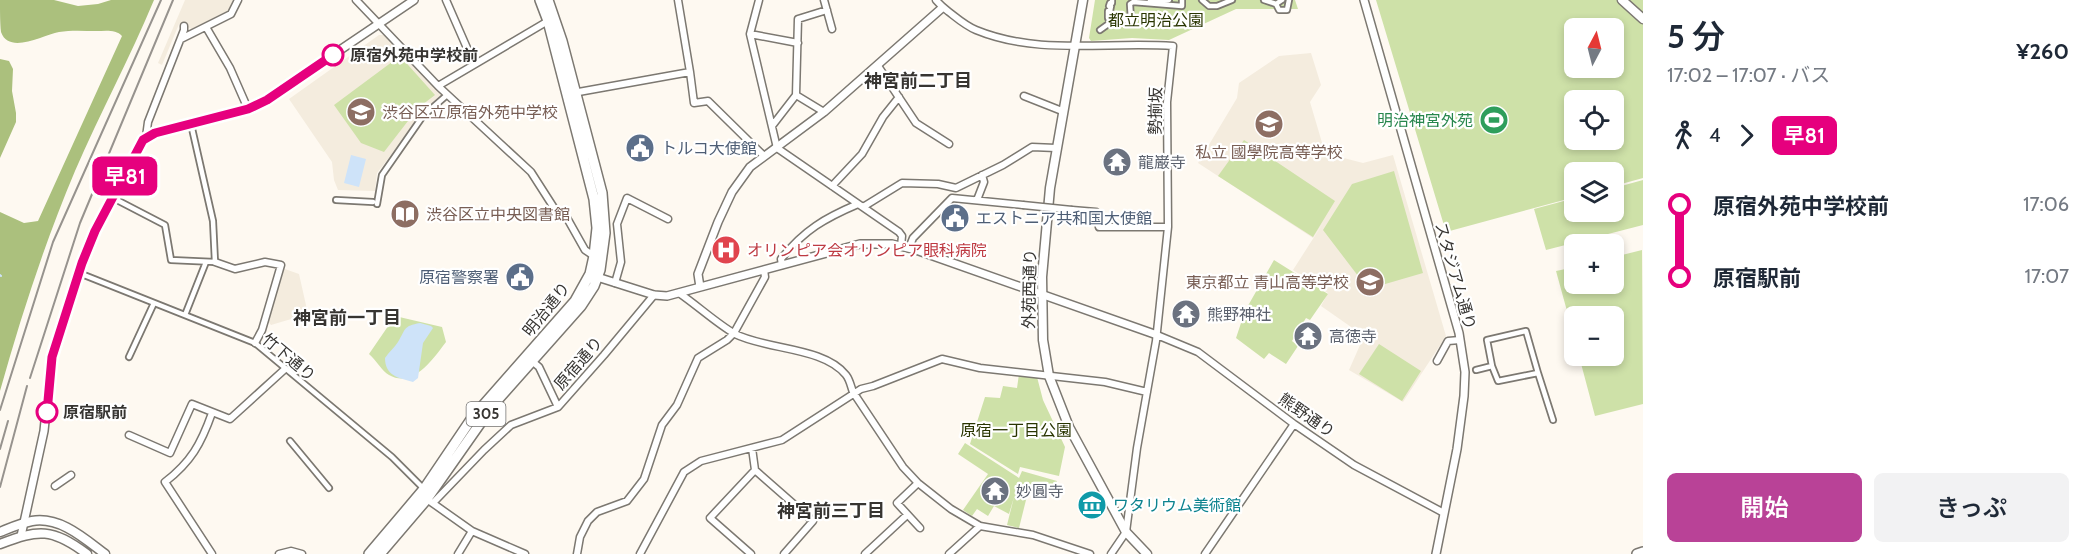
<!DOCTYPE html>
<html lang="ja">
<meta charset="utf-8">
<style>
body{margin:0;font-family:Cabin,"Noto Sans JP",sans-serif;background:#f2f2f3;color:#1f2937;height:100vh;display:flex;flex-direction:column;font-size:22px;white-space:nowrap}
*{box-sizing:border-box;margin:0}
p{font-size:20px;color:#747a83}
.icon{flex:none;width:33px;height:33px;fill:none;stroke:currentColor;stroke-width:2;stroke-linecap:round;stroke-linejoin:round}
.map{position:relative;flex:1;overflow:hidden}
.sheet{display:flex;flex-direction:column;background:#fff;width:450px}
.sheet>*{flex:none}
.badge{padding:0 12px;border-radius:9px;font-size:21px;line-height:39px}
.needle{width:39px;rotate:7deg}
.tools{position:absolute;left:1564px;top:18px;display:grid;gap:12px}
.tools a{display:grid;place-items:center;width:60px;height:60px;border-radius:9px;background:#fff;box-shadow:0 3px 9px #0003;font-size:30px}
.map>.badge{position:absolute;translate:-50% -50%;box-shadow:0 0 0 3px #fff}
.legs{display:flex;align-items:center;gap:9px;height:66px;padding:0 24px;font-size:20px}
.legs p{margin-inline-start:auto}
.summary{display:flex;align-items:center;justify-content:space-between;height:102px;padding:0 24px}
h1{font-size:33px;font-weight:600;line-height:45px}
.action{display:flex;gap:12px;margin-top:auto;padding:12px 24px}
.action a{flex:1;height:69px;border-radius:9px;background:#b94297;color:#fff;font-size:24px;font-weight:600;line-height:69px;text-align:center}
.action a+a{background:#f2f2f3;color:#1f2937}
ul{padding:0 24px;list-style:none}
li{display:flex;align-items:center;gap:21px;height:72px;font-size:22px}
li i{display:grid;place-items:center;width:9px;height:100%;margin:0 8px;background:currentColor}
li i::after{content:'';width:15px;height:15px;margin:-8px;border:4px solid;border-radius:50%;background:#fff}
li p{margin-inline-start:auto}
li:first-child i{background:linear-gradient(#0000 50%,currentColor 0)}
li:last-child i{background:linear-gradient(currentColor 50%,#0000 0)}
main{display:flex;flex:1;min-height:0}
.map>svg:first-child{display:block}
</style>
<main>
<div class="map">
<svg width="1643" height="554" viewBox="0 0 1643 554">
<rect width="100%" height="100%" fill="#fef9f1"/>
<!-- built -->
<path fill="#f4ecde" d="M 185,0 L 233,0 L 228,11 L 192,29 L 179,24 L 162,65 L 158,63 Z
M 379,35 L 385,35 L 442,94 L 428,107 L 377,173 L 375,191 L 338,190 L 334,180 L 332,162 L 289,99 Z
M 1311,53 L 1321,85 L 1310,102 L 1323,146 L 1340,157 L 1363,163 L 1393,155 L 1446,336 L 1403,402 L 1349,370 L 1364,336 L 1321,306 L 1328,293 L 1293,270 L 1325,220 L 1313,238 L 1198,163 L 1237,98 L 1239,83 L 1279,56 Z
M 282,268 L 299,274 L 308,314 L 271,325 L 267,320 Z"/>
<!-- green -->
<path fill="#cee1a8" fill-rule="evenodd" d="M 1095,0 L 1295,0 L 1298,9 L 1236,9 L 1169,40 L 1132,38 L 1091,41 L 1089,38 Z
M 1376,0 L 1643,0 L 1643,178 L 1614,186 L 1614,172 L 1575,172 L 1575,197 L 1446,232 ZM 1575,28 L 1614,28 L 1614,68 L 1575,68 ZM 1575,100 L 1614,100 L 1614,140 L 1575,140 Z
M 400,56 L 435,95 L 418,108 L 384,152 L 361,143 L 334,105 Z
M 1244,140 L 1335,201 L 1313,237 L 1218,176 Z
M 1394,171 L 1423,273 L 1368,289 L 1323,230 L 1352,184 Z
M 1643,180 L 1643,225 L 1546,250 L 1534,209 L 1575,198 L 1575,212 L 1614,212 L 1614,188 Z
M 1642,250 L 1643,404 L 1595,416 L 1579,356 L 1614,356 L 1614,316 L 1575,316 L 1575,340 L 1556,271 L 1575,267 L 1575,284 L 1614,284 L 1614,257 Z
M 1274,260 L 1328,294 L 1310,320 L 1306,318 L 1292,341 L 1298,346 L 1286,364 L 1269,353 L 1264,359 L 1236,338 L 1245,311 Z
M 395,316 L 442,327 L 446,342 C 434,358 413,389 389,375 C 382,371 376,360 369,354 Z
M 1379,344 L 1421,371 L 1402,401 L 1359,374 Z
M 1019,374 L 1037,377 L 1043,400 L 1065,447 L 1059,476 L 1020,467 L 1018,474 L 970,444 L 985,397 L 1000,398 L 1003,386 L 1017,388 Z
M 965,443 L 1019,478 L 1022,471 L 1057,481 L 1053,493 L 1043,490 L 1041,495 L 1028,492 L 1019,528 L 1007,525 L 1014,497 L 1009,514 L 994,506 L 988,516 L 977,509 L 972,516 L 963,510 L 988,474 L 958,454 Z"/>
<!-- forest -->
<path fill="#abc07d" d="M 0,0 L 54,0 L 78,6 L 98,4 L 111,0 L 154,0 C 130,58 100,113 75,171 C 45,242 21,316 0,391 L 0,212 L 24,223 L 38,221 L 122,36 C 116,29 105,31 96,31 C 84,31 71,30 59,32 C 43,35 9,55 1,32 C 0,23 0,10 0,0 Z
M 0,59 L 9,61 L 13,69 L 12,91 L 16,113 L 16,122 L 0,158 Z"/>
<!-- water -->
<path fill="#cee3f9" d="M 351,155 L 366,159 L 359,187 L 344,183 Z
M 420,323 L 431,326 L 433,328 L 423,343 L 418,378 L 413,382 C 399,378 385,376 385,358 C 389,352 394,348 398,342 C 406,329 403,326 420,323 Z"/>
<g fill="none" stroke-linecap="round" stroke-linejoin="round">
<!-- stream -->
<path stroke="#cee3f9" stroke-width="2" d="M 0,275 L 1,276"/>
<!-- pedestrian casing -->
<g stroke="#7c7871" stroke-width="8">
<path id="pedestrian" d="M 1112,0 L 1112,3 L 1110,3 L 1109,6 L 1111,6 L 1110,11 L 1108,11 L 1108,18 L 1126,19 L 1127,21 L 1131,20 L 1130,4 L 1133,2 L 1182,6 L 1182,0
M 1202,0 L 1209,6 L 1217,6 L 1232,0
M 1264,0 L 1276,4 L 1282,0
M 1150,1 L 1169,0
M 1276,4 L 1279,10 L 1287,10 L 1289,0
M 1100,30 L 1107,25 L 1122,21
M 113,198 L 165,225 L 171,260 L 215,262 L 213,221 L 191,124
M 336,200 L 373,202
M 377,204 L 382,175 L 423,116 L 447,95
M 79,273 L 255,343 L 392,457 L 424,489
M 185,315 L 206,262
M 129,357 L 154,303
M 1492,366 L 1487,340 L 1526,331 L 1538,373
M 1476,370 L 1492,366 L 1498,381 L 1538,373 L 1553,420
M 290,441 L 329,488"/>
</g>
<!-- minor casing -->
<g stroke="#7c7871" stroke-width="9">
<path id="minor" d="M 356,0 L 438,86 L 531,172 L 556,211 L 567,218 L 585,250 L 594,256
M 446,0 L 474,64
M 678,0 L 690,72
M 759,0 L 750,34 L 777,148 L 899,232 L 902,236 L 901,246
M 824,0 L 832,29
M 936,0 C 941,6 944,8 949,12 C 958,19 966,26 976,30 C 1039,56 1108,41 1173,46 L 1167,102 L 1168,227 L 1156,341 L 1137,448 L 1126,532 L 1111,554
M 206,27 L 230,68 L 248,109
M 750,34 L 798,43
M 181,39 L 231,14 L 238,0
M 878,66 L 916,123 L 949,144
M 438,86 L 548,21
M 573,93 L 690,72 L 694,103 L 708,101 L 764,156
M 1024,96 L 1062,111
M 824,112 L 796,95 L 798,19 L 827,10
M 772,126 L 796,95
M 146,137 L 148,122 L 184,30 L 184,26
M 832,186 L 862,154 L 883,117 L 899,97
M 977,200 L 984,182 L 982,175
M 863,207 L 902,183 L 938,184 L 956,188 L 1003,165 L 1032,147 L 1056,148
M 1072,210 L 1096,212 L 1099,227 L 1168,227
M 909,248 L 913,238 L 952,198 L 1023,205
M 215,262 L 235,269 L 265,262 L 281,265 L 262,330 L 255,343
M 782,265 L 781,259 C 804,230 825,218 858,204
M 615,283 L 621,262 L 617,224 L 627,198 L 668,219
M 679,293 C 698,306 716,323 735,334 C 767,350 824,347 846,375 C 850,380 851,387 853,392 L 903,467 L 918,483 L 951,509 L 980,526 L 1033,535 L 1090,554
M 1157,335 L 1198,352 L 1294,424 L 1354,465 L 1444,513
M 1437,361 L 1448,341 L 1460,340
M 533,362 L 539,367 L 558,407
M 129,435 L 170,453 L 192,404 L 230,419 L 285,369
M 755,470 L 813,521 L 784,554
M 918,483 L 897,503 L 920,528
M 55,486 L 71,475
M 431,502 L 472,531 L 525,554
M 433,503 L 484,450 L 511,425 L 558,407 L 604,355 L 654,295
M 212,554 L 165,482 C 191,462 201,444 212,413
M 279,554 L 291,551 L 302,554
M 458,554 L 472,531
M 577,554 L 580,537 L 588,521 L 597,512 L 627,501 L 644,479 L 662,425 L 677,405 L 698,358 L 727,340 L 734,333 L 765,277 L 764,270
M 640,554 L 684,472 L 701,461 L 782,440 L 861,389 L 873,386 L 942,359 L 980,368 L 1105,382 L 1147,392
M 751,554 L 710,518 L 755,470 L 752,448
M 865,554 L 907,515
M 949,554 L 980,526
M 1205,554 L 1294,424"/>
</g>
<!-- tertiary casing -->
<g stroke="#7c7871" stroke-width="10">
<path id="tertiary" d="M 1364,0 L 1459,333 L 1465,372 L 1464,396 L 1457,449 L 1436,554
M 594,276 L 654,295 L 667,296 L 860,244 L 892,244 L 916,250 L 1157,335
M 700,287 L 698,274 L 718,222 L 732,192 L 750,167 L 824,112 L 942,8
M 21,536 L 44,431 L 50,371 L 55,344 L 90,242 L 143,140 L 155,133 L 248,109 L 266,100 L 414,0"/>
</g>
<!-- secondary casing -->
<g stroke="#7c7871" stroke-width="11">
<path id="secondary" d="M 1083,0 L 1050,188 L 1042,277 L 1043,340 L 1049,376 L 1069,427 L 1126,532 L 1147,554
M 1622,0 L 1643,19
M 0,532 C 10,528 21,523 32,521 C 60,516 85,539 105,554
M 0,544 C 39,529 52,528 87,554"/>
</g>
<!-- primary casing -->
<g stroke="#7c7871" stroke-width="12">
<path id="primary" d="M 369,554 L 424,489 L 472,418 L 575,301 L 590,274 L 594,256 L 597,228 L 594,199 L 548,21 L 540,0
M 380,554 L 427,499 L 493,405 L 581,306 L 594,286 L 600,270 L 605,233 L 602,193 L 562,41 L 548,0"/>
</g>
<!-- trunk casing -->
<g stroke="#7c7871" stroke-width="12">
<path id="trunk" d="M 1637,554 L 1643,552"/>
</g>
<!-- pedestrian -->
<use href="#pedestrian" stroke="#fff" stroke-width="4.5"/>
<!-- minor -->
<use href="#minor" stroke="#fff" stroke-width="6"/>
<!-- tertiary -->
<use href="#tertiary" stroke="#fff" stroke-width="7"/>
<!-- secondary -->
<use href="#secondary" stroke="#fff" stroke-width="8"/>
<!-- primary -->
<use href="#primary" stroke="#fff" stroke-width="9"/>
<!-- trunk -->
<use href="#trunk" stroke="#fff" stroke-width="9"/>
<!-- rail -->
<path stroke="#97938e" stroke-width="2" d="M 30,378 L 80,223 L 173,0
M 0,410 L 53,242 L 161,0
M 0,449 L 8,421
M 0,487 L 27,386"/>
<!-- minor-bridge casing -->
<g stroke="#7c7871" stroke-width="9" stroke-linecap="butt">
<path id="minor-bridge" d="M 1023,205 L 1072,210"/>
</g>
<!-- minor-bridge -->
<use href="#minor-bridge" stroke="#fff" stroke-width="6"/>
</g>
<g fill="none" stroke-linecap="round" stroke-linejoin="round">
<!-- line-1 casing -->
<g stroke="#fff" stroke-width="14">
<path id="line-1" d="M 47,412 L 52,357 L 82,263 L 95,231 L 143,140 L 155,133 L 248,109 L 267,100 L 333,55"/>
</g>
<!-- line-1 -->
<use href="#line-1" stroke="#e6007e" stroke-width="9"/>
</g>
<!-- icons -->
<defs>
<g id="school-disc" transform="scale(1.5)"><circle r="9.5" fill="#8d6e63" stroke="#fff"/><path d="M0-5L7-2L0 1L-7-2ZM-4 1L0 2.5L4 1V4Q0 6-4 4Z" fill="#fff"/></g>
<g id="stadium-disc" transform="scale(1.5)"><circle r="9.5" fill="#2e9e5b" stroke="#fff"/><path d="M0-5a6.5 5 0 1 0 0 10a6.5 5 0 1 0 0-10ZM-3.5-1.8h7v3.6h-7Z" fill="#fff"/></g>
<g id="civic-disc" transform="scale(1.5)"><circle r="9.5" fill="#5c6f8a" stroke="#fff"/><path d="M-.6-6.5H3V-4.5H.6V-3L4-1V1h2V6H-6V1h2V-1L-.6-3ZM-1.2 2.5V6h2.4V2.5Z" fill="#fff"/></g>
<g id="temple-disc" transform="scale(1.5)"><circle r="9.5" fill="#6b7280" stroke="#fff"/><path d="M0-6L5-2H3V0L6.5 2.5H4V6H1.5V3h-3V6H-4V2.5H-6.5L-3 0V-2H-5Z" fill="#fff"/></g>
<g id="library-disc" transform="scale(1.5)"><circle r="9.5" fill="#8d6e63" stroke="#fff"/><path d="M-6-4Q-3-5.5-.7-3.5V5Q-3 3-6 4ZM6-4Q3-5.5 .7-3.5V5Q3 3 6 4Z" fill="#fff"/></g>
<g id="hospital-disc" transform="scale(1.5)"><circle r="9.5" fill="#e0444e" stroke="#fff"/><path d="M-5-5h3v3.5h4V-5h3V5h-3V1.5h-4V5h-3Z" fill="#fff"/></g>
<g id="museum-disc" transform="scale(1.5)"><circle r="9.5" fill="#0f9aa8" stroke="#fff"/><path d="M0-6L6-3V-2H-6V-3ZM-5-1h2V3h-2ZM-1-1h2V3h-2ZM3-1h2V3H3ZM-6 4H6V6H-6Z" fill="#fff"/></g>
</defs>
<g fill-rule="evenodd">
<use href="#school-disc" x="361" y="112"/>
<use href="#stadium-disc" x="1494" y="120"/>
<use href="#school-disc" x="1269" y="124"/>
<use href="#civic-disc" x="640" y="148"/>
<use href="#temple-disc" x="1117" y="162"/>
<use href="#library-disc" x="405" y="214"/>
<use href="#civic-disc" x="955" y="218"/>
<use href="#hospital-disc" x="726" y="250"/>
<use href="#civic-disc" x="520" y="277"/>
<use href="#school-disc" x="1370" y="282"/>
<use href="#temple-disc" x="1186" y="314"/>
<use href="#temple-disc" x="1308" y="336"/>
<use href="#temple-disc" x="995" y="491"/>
<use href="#museum-disc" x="1092" y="505"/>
</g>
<!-- markers -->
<g fill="#fff" stroke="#e6007e" stroke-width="3">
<circle cx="333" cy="55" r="10"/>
<circle cx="47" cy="412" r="10"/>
</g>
<g text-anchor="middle" stroke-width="4.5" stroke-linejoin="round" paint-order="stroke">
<!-- shield labels -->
<rect fill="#fff" stroke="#737270" stroke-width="1.5" x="466.5" y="402" width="39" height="24" rx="4.5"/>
<g font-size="15" font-weight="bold" fill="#373532">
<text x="486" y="419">305</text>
</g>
<!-- park labels -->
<g font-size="16" fill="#293501" stroke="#fff">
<text x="1156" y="26">都立明治公園</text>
<text x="1016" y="436">原宿一丁目公園</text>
</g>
<!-- stop labels -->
<g font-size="16" font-weight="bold" fill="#373532" stroke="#fff" text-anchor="start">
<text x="350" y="61">原宿外苑中学校前</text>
<text x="63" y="418">原宿駅前</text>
</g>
<!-- street labels -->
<g font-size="16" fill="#373532" stroke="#fff">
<text transform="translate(1155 111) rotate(-89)" y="6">勢揃坂</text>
<text transform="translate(1456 276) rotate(74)" y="6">スタジアム通り</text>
<text transform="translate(1029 289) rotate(-89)" y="6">外苑西通り</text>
<text transform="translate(546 309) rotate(-51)" y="6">明治通り</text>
<text transform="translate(289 357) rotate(40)" y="6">竹下通り</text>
<text transform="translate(578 363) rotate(-49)" y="6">原宿通り</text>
<text transform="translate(1307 415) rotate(35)" y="6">熊野通り</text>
</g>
<!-- education labels -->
<g font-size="16" fill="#785e54" stroke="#fff" text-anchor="start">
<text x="382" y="118">渋谷区立原宿外苑中学校</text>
<text x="1269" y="158" text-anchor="middle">私立 國學院高等学校</text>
<text x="426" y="220">渋谷区立中央図書館</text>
<text x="1349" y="288" text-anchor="end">東京都立 青山高等学校</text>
</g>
<!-- leisure labels -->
<g font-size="16" fill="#27864d" stroke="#fff" text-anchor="end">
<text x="1473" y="126">明治神宮外苑</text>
</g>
<!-- service labels -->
<g font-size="16" fill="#4e5e75" stroke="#fff" text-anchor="start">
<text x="661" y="154">トルコ大使館</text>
<text x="976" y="224">エストニア共和国大使館</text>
<text x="499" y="283" text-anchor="end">原宿警察署</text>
</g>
<!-- worship labels -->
<g font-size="16" fill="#5b616d" stroke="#fff" text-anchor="start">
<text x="1138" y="168">龍巌寺</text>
<text x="1207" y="320">熊野神社</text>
<text x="1329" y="342">高徳寺</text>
<text x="1016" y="497">妙圓寺</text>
</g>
<!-- health labels -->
<g font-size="16" fill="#be3a42" stroke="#fff" text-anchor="start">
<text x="747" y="256">オリンピア会オリンピア眼科病院</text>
</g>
<!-- culture labels -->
<g font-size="16" fill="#0d838f" stroke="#fff" text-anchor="start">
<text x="1113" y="511">ワタリウム美術館</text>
</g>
<!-- neighbourhood labels -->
<g font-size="18" font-weight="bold" fill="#373532" stroke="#fff">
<text x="918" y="87">神宮前二丁目</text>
<text x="347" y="324">神宮前一丁目</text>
<text x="831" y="517">神宮前三丁目</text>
</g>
</g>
</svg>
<div class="tools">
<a><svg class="needle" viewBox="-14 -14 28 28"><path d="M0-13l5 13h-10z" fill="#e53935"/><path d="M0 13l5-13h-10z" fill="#747a83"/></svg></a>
<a><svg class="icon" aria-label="locate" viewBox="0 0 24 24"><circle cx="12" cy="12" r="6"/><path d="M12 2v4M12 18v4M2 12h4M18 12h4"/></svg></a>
<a><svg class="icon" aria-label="layers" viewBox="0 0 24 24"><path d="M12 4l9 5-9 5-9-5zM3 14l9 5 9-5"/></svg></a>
<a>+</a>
<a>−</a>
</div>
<b class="badge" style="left:125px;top:176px;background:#e6007e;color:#fff">早81</b>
</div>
<section class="sheet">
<div class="summary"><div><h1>5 分</h1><p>17:02 – 17:07 · バス</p></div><b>¥260</b></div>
<div class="legs"><svg class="icon" aria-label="walk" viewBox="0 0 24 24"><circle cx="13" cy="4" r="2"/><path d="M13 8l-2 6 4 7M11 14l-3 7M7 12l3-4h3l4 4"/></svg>4<svg class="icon" aria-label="forward" viewBox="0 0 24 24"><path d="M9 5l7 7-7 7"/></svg><b class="badge" style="background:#e6007e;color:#fff">早81</b></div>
<ul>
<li><i style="color:#e6007e"></i><b>原宿外苑中学校前</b><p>17:06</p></li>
<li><i style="color:#e6007e"></i><b>原宿駅前</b><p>17:07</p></li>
</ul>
<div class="action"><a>開始</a><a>きっぷ</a></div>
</section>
</main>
